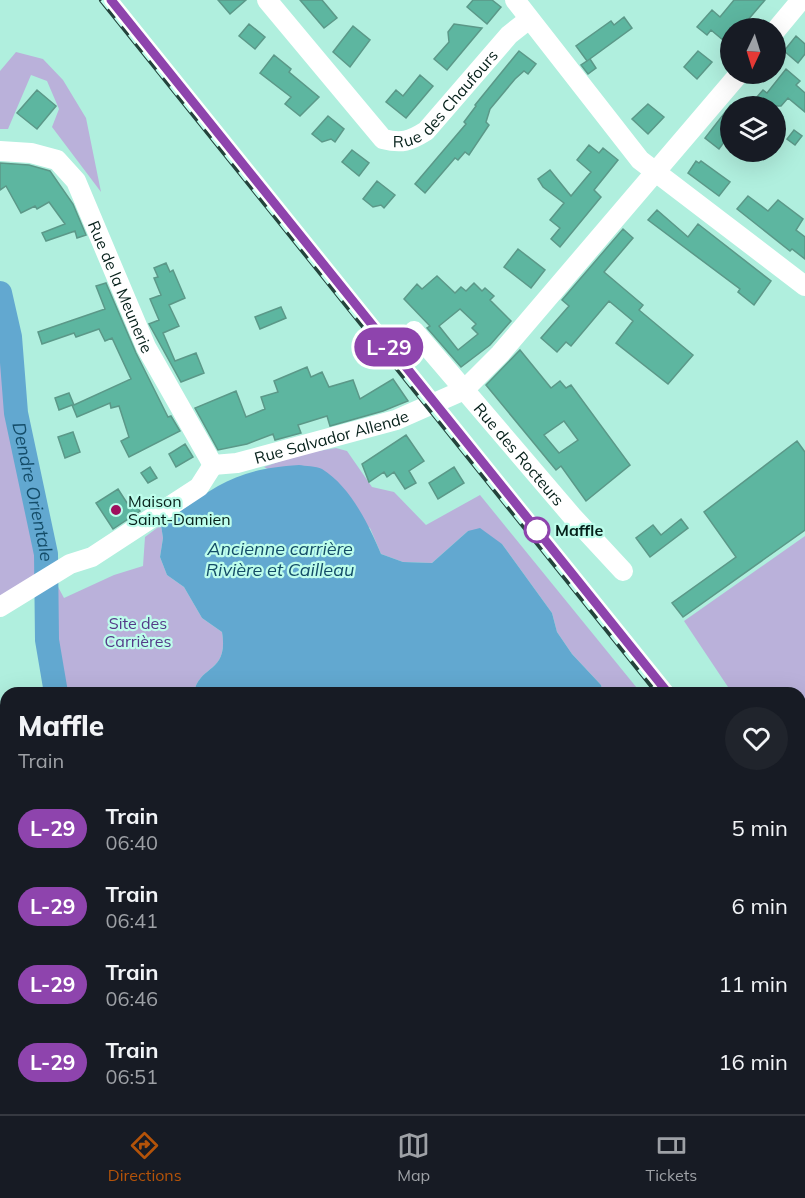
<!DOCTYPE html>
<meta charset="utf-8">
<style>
body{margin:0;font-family:Mulish,sans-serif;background:#20242c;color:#f1f3f6;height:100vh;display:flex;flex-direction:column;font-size:22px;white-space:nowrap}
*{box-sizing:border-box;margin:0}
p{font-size:20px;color:#9ea1a6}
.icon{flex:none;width:33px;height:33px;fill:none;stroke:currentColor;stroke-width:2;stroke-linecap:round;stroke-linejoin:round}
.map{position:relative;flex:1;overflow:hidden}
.panel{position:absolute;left:0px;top:687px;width:806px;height:428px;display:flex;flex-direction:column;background:#171b24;border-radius:18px 18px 0 0;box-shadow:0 6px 24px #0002}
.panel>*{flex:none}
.badge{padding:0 12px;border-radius:20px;font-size:21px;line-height:39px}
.needle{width:39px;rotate:184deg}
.fabs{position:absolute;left:720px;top:18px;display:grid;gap:12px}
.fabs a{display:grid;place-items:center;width:66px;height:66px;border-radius:50%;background:#171b24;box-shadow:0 6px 24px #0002;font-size:30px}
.map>.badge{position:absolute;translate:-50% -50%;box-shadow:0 0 0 3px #fff}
.round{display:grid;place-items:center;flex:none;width:63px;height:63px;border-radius:32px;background:#20242c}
.head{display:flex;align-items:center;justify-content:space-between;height:102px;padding:0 18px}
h1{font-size:28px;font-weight:800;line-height:45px}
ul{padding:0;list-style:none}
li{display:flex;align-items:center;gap:18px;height:78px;padding:0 18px}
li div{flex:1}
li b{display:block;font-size:22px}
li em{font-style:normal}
li .badge{min-width:66px;font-weight:700;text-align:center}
.dock{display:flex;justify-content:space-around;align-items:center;height:84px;border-top:2px solid #363941;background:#171b24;font-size:16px;color:#9ea1a6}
.dock a{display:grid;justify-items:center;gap:3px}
.dock .current{color:#b45309}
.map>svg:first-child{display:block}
</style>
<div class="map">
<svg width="805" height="1114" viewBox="0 0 805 1114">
<rect width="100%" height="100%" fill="#b0efde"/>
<!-- green -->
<path fill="#bab1da" d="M 16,52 L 43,59 L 63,80 L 86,118 L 101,192 L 52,127 L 59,109 L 47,81 L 31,75 L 8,129 L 0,129 L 0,71 Z
M 0,293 L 10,337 L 16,413 L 42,571 L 0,596 Z
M 336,448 L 347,451 L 372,487 L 394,492 L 426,525 L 480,495 L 641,693 L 603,693 L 601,685 L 572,654 L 557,632 L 552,613 L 502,544 L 468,531 L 432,563 L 403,562 L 381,554 L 370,528 L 264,467 L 301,454 Z
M 161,525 L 163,538 L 160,557 L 167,575 L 184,587 L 202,618 L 222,632 C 229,674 199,664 194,693 L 56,693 L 47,640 L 47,593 L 57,585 L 64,598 L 114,575 L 143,566 L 145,537 Z
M 805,536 L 805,804 L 800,795 L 800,693 L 732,693 L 684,621 Z
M 800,886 L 805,892 L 805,1114 L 477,1114 L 480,1108 L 800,1108 Z
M 115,1109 L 266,1109 L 260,1114 L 119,1114 Z"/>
<!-- water -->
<path fill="#62a8d0" d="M 299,465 C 305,466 316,466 322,469 C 350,486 369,525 381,554 L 403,562 L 432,563 L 468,531 L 480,528 L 502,544 L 552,613 L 557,632 L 572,654 L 601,685 L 603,693 L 194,693 C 199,664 229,674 222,632 L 202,618 L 184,587 L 167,575 L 160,557 L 163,538 L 161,525 C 213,488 232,469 299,465 Z"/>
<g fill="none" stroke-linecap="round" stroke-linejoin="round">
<!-- river -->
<g stroke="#62a8d0" stroke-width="24">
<path id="s1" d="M 0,293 L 10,337 L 16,413 L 46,554 L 47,640 L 56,693"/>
<path d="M 477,1114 L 480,1108"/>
</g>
</g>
<!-- building -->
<path fill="#5db6a0" stroke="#5b9888" stroke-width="1.5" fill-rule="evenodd" d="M 218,0 L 246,0 L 230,14 Z
M 300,0 L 322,0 L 337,18 L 324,28 Z
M 473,0 L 492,0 L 501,7 L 487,24 L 467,7 Z
M 734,0 L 765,0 L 741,28 L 730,28 L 730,46 L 711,30 L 707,35 L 697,27 L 712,10 L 720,17 Z
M 624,17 L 632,28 L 587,61 L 576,46 L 611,21 L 614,25 Z
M 249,24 L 265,37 L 255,49 L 239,36 Z
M 454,24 L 482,28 L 447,70 L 434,59 L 449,42 L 448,32 Z
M 353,26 L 370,40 L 350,67 L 333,52 Z
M 796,36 L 805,44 L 805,54 L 798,63 L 784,51 Z
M 519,51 L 536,64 L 528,74 L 524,71 L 515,79 L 490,109 L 486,122 L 489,125 L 469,155 L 465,152 L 458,160 L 455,158 L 425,193 L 415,184 L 466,124 L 464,122 L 476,106 L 475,105 Z
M 698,51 L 712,62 L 697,79 L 684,67 Z
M 274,55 L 291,69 L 289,72 L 319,97 L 300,116 L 285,104 L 291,97 L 260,73 Z
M 590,59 L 596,68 L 588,74 L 581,65 Z
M 786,69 L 800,81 L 796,85 L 805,93 L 805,112 L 788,98 L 781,106 L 749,106 L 763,90 L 767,93 Z
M 420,75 L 433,86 L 406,118 L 386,102 L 396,90 L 403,96 Z
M 37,90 L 56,106 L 37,129 L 17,113 Z
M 648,104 L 664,117 L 648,134 L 632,119 Z
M 730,106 L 730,134 L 719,149 L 705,138 Z
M 328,116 L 344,129 L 335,142 L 331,139 L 322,142 L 312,134 Z
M 794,130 L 802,136 L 795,145 L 787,139 Z
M 589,145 L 599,153 L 603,148 L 618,160 L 594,190 L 601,197 L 560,247 L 551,239 L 560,228 L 550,220 L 564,203 L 543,187 L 538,179 L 550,170 L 571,196 L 591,172 L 577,160 Z
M 352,150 L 369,163 L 359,176 L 342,162 Z
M 696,161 L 699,163 L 701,161 L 730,182 L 719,196 L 688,173 Z
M 0,163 L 29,165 L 50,171 L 73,204 L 86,235 L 77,238 L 75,231 L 46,241 L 42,233 L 65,224 L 49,202 L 37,209 L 35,206 L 21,213 L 6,186 L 0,190 Z
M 377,181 L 395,195 L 384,208 L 381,205 L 373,207 L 363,199 Z
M 748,196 L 768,211 L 778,200 L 803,219 L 796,230 L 805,237 L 805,259 L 792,249 L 790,251 L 737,209 Z
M 657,210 L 688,237 L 698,224 L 771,281 L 754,305 L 738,292 L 740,289 L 648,220 Z
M 623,229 L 633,238 L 604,272 L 643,305 L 639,310 L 693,355 L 668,384 L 616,343 L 633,321 L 609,301 L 571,346 L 566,342 L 557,352 L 541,338 L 569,306 L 562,300 Z
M 518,249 L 545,270 L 531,288 L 504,267 Z
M 166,263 L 170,272 L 173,270 L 185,298 L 169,305 L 179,326 L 163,333 L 175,361 L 196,353 L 204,373 L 181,382 L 149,324 L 159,320 L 150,299 L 161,295 L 154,278 L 158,277 L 154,268 Z
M 437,276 L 455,293 L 461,287 L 466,291 L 474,283 L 482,291 L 485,288 L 494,296 L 490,300 L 511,321 L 490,345 L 461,367 L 427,328 L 430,326 L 404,299 L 417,284 L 422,289 ZM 460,309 L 476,324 L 472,328 L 478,334 L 458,350 L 439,326 Z
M 106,283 L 136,353 L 168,417 L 171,416 L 180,431 L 129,457 L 121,441 L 129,437 L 119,406 L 111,408 L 110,403 L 77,417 L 72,405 L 59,410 L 55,398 L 69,393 L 74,405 L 131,379 L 112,338 L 105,341 L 99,329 L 76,337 L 74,333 L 42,344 L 38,332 L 105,309 L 96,286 Z
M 281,307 L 286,318 L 260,329 L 255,317 Z
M 520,350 L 551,388 L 560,381 L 566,388 L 571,385 L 630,465 L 586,501 L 561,466 L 556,470 L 486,385 ZM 564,421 L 578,440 L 559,453 L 544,435 Z
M 307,367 L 311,377 L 322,372 L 329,387 L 353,380 L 360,399 L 393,379 L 408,401 L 383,411 L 330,426 L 327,416 L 298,425 L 301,433 L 275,440 L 273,434 L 247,444 L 218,450 L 195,408 L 236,391 L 246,417 L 265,409 L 261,397 L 278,392 L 274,381 Z
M 73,432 L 80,452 L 65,458 L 58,437 Z
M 406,435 L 424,461 L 409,471 L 416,483 L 405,489 L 394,472 L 387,477 L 384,472 L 369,482 L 362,464 Z
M 797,441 L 805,452 L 805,530 L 683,617 L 672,603 L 736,557 L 704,512 Z
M 185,444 L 193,457 L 176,467 L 169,454 Z
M 150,467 L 157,478 L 148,483 L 141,473 Z
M 454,467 L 464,483 L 438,499 L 429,483 Z
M 118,489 L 127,503 L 132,500 L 140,511 L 113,529 L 96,503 Z
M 681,519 L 688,528 L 650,557 L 636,538 L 653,525 L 661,535 Z"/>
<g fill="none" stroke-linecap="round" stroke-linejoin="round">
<!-- minor -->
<g stroke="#fff" stroke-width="20">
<path id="s2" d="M 267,0 L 383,139 C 402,144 410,141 426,131 L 509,35 L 528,20"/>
<path d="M 515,0 L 640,160 L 805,286"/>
<path d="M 776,30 L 801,0"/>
<path id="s3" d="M 0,151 L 31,153 L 57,160 L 76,181 L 146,347 L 213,465"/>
<path id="s4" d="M 414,331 L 572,516 L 623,571"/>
<path id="s5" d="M 213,465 L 237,463 L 396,420 L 464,390 L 500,354 L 739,74"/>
<path d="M 0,607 L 70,564 L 92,557 L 199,487 L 213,465"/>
</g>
<!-- rail casing -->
<g stroke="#23443c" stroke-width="6">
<path id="rail" d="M 102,0 L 658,693
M 800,857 L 805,864"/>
</g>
<!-- rail -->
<use href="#rail" stroke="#bdfdeb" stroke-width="4" stroke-dasharray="11" stroke-linecap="butt"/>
</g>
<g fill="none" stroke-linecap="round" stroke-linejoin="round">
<!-- line casing -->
<g stroke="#fff" stroke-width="14">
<path id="line" d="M 111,0 L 668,693"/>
</g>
<!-- line -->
<use href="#line" stroke="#8e44ad" stroke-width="9"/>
</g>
<!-- markers -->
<circle fill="#9e105d" stroke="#bdfdeb" stroke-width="2" cx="116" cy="510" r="6"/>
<circle fill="#fff" stroke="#8e44ad" stroke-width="3" cx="537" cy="530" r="12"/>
<g text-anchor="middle" stroke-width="4.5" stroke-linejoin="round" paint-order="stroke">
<!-- street labels -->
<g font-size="16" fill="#06201a" stroke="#bdfdeb">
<text dy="6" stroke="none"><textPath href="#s2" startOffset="261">Rue des Chaufours</textPath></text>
<text dy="6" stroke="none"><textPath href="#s3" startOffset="201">Rue de la Meunerie</textPath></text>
<text dy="6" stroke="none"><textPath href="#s5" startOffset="122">Rue Salvador Allende</textPath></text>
<text dy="6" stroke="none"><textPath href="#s4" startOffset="162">Rue des Rocteurs</textPath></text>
</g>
<!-- poi labels -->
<g font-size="16" fill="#06201a" stroke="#bdfdeb" text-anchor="start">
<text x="128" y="507">Maison<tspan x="128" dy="18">Saint-Damien</tspan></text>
</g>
<!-- stop labels -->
<g font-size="16" font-weight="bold" fill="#06201a" stroke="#bdfdeb" text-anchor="start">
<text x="555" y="536">Maffle</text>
</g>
<!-- park labels -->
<g font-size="16" fill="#543b88" stroke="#bdfdeb">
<text x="138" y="629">Site des<tspan x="138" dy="18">Carrières</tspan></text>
</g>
<!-- water labels -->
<g font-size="18" font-style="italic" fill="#144c68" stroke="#bdfdeb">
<text dy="6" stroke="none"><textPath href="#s1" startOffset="202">Dendre Orientale</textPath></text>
<text x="280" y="555">Ancienne carrière<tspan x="280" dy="21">Rivière et Cailleau</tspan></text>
</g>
</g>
</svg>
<div class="fabs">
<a><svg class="needle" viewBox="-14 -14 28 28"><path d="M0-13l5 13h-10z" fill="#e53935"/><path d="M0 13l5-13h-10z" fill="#9ea1a6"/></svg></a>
<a><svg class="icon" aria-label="layers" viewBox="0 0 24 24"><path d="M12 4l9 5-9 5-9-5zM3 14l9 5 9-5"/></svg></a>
</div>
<b class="badge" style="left:389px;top:347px;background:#8e44ad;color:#fff">L-29</b>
<section class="panel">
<div class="head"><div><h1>Maffle</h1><p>Train</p></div><a class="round"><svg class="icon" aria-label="heart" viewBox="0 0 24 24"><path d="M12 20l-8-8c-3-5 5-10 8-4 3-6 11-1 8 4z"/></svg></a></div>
<ul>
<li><span class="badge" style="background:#8e44ad;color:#fff">L-29</span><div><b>Train</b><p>06:40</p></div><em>5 min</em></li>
<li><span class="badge" style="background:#8e44ad;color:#fff">L-29</span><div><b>Train</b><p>06:41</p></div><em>6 min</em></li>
<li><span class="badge" style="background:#8e44ad;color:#fff">L-29</span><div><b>Train</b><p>06:46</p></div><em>11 min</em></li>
<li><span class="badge" style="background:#8e44ad;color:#fff">L-29</span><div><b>Train</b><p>06:51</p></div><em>16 min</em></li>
</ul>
</section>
</div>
<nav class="dock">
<a class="current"><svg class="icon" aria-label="directions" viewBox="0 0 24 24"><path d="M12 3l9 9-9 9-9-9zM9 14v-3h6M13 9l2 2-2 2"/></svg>Directions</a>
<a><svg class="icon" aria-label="map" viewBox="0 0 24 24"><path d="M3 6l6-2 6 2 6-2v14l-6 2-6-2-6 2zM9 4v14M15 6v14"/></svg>Map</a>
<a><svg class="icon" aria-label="tickets" viewBox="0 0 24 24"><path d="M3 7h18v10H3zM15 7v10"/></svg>Tickets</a>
</nav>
